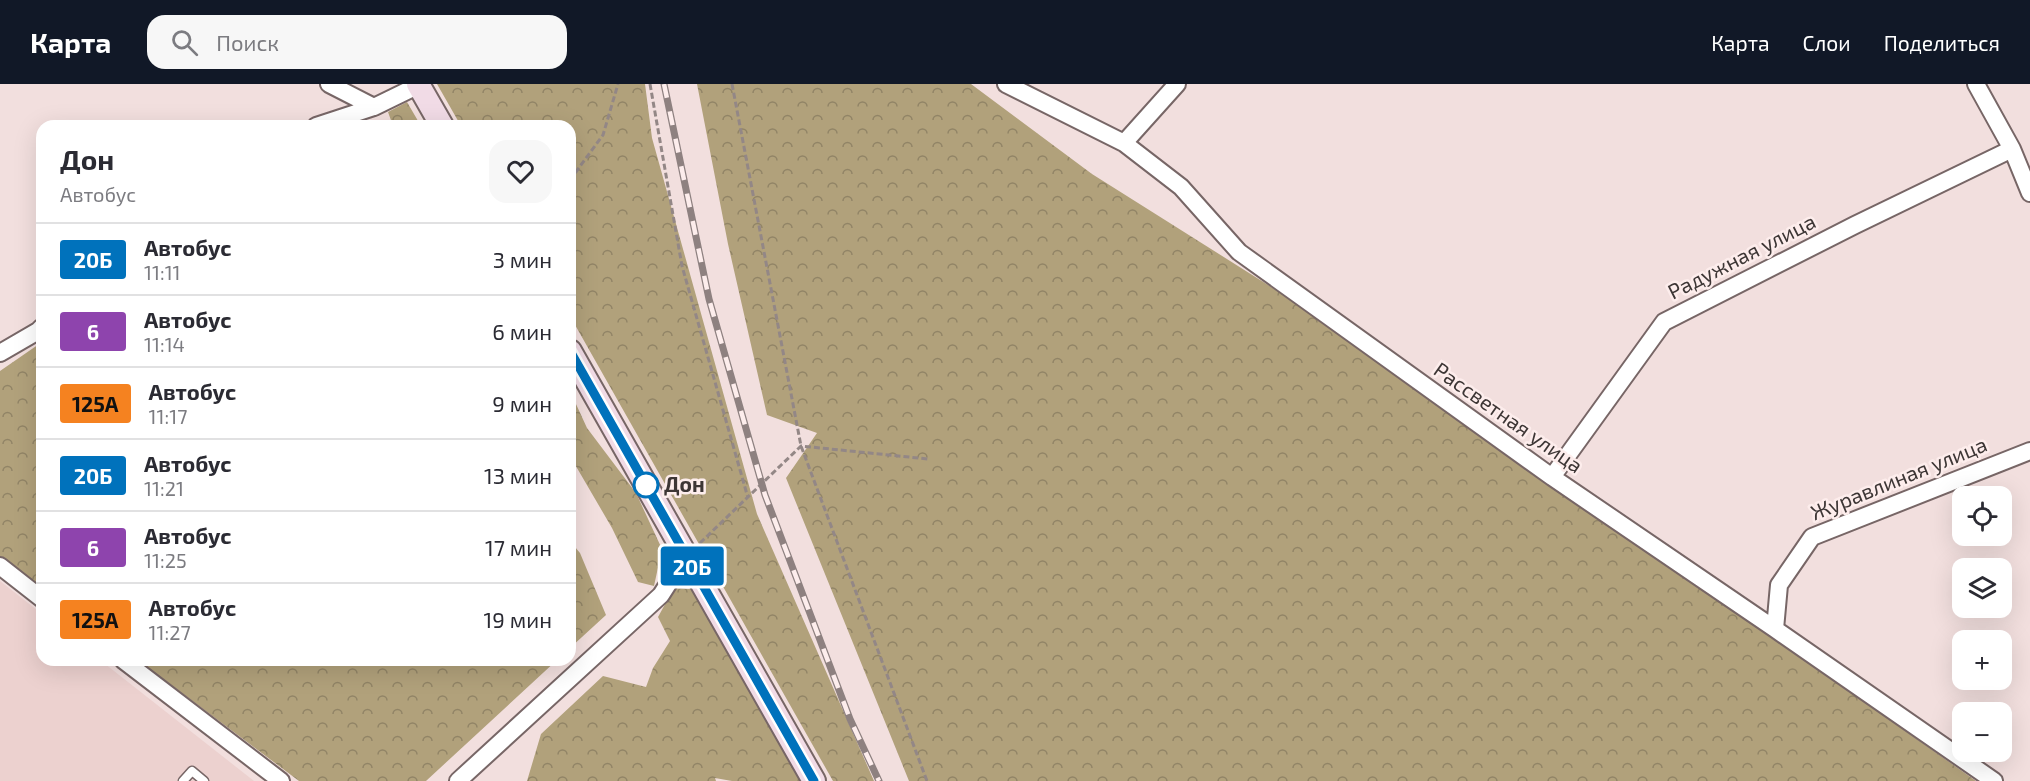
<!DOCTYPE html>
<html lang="ru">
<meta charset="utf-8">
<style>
body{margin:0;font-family:"Exo 2",sans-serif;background:#f7f7f7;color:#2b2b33;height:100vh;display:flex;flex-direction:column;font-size:22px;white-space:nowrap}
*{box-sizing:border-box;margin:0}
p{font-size:20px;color:#7c7c81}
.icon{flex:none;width:33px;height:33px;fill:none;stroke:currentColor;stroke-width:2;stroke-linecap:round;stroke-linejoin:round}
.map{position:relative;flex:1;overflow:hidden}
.details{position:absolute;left:36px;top:36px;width:540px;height:546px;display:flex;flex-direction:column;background:#fff;border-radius:18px;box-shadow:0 6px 24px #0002}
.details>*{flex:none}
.badge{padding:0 12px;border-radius:4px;font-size:21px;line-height:39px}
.buttons{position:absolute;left:1952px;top:402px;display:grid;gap:12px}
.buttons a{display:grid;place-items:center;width:60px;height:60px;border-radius:12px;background:#fff;box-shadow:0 6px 24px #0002;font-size:30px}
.map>.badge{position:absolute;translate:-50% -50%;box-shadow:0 0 0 3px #fff}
.round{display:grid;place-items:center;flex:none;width:63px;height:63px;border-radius:18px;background:#f7f7f7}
.head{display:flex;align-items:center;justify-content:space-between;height:102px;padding:0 24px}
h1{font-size:28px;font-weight:700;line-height:45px}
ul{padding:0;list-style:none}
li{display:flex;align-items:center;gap:18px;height:72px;padding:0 24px;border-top:2px solid #e1e1e2}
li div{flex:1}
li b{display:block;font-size:22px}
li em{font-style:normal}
li .badge{min-width:66px;font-weight:700;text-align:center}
header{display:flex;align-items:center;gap:36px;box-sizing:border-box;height:84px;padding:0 30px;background:#111827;color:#fff}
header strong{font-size:28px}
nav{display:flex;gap:33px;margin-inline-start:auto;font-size:21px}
.search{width:420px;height:54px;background:#f7f7f7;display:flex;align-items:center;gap:15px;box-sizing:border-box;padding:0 21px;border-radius:18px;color:#7c7c81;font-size:22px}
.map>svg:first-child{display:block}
</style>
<header>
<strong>Карта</strong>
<div class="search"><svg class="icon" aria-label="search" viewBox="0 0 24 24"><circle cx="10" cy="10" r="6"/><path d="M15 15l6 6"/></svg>Поиск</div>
<nav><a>Карта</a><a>Слои</a><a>Поделиться</a></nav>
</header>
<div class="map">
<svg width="2030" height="697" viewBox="0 0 2030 697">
<defs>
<pattern id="forest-crowns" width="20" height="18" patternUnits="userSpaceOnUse" patternTransform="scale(1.5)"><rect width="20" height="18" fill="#b1a17b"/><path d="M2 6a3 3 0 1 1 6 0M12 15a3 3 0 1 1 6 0" fill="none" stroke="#918466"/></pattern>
</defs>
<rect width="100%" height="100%" fill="#f2dfde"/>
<!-- built -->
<path fill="#ecd1cf" d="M 0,497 L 42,530 L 42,576 L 100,576 L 254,697 L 0,697 Z"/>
<!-- forest -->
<path fill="url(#forest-crowns)" d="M 437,0 L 645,0 L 652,54 L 757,430 L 874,697 L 833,697 L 570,232 L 570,42 L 461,42 Z
M 697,0 L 971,0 L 1092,90 L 1346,250 L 1976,697 L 909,697 L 786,394 L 817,349 L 767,331 L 728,160 Z
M 407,18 L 421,42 L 393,42 L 388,28 Z
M 42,258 L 42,504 L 0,473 L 0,287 Z
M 570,307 L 587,344 L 636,409 L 662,465 L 654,502 L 638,498 L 612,444 L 570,372 Z
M 570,457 L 580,469 L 606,531 L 570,564 Z
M 674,504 L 691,505 L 802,697 L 732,697 L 715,694 L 716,697 L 527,697 L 541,650 L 603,592 L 646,603 L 653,584 L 670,557 L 658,533 Z
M 138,576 L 557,576 L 426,697 L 299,697 Z"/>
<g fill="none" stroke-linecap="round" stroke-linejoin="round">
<!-- lane casing -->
<g stroke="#766" stroke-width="11">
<path id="lane" d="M 183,697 L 192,687 L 204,697"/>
</g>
<!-- street casing -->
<g stroke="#766" stroke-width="20">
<path id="street" d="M 329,0 L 374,23 L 419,1
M 1006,0 L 1124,59 L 1181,103 L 1239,168 L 1552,393 L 1775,545 L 1994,697
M 1976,0 L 2012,65 L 2030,109
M 316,42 L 374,23
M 1124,59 L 1177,0
M 0,269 L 38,247 L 42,243
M 1552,393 L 1664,238 L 1855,141 L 2012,65
M 0,482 L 42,515
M 1775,545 L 1779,501 L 1812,453 L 2030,367
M 123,576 L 281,697
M 458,697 L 661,511 L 686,472"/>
</g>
<!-- secondary casing -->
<g stroke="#766" stroke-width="26">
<path id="secondary" d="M 418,0 L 442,42
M 570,267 L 814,697"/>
</g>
<!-- path -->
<path stroke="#938786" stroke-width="3" stroke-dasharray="6 3" stroke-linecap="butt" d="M 650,0 L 682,182 L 748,414
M 732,0 L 801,362 L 927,697
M 570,96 L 603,51 L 618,0
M 700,459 L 801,362 L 928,375"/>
<!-- lane -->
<use href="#lane" stroke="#fff" stroke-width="8"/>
<!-- street -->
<use href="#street" stroke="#fff" stroke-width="16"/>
<!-- secondary -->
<use href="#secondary" stroke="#f1dbe6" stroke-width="22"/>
<!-- rail casing -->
<g stroke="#8e8180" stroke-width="7">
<path id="rail" d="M 664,0 L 709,215 L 765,411 L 850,635 L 879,697"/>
</g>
<!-- rail -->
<use href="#rail" stroke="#fdedec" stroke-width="4.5" stroke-dasharray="14" stroke-linecap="butt"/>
</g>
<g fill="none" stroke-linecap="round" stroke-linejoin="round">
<!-- line casing -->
<g stroke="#fff" stroke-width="14">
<path id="line" d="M 570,267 L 814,697"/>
</g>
<!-- line -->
<use href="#line" stroke="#0072bc" stroke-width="9"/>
</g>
<!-- markers -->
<circle fill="#fff" stroke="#0072bc" stroke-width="3" cx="646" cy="401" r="12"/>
<g text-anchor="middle" stroke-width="5" stroke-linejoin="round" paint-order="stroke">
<!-- street labels -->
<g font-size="21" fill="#3d3635" stroke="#fdedec">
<text transform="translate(1742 173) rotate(-27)" y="7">Радужная улица</text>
<text transform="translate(1508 334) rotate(35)" y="7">Рассветная улица</text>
<text transform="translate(1899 395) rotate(-22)" y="7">Журавлиная улица</text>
</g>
<!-- stop labels -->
<g font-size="21" font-weight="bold" fill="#3d3635" stroke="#fdedec" text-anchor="start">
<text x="664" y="408">Дон</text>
</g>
</g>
</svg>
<div class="buttons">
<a><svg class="icon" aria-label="locate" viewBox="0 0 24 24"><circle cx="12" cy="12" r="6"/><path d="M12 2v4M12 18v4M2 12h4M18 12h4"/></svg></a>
<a><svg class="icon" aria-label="layers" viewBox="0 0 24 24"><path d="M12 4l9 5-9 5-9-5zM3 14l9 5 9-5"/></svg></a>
<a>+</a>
<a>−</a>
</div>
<b class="badge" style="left:692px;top:482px;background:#0072bc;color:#fff">20Б</b>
<section class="details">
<div class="head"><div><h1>Дон</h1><p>Автобус</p></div><a class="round"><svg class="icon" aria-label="heart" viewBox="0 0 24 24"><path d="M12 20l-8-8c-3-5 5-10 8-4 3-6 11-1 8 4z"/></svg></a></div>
<ul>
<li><span class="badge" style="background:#0072bc;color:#fff">20Б</span><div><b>Автобус</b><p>11:11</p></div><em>3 мин</em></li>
<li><span class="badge" style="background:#8e44ad;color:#fff">6</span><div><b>Автобус</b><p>11:14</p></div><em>6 мин</em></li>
<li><span class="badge" style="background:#f58220;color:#111">125А</span><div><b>Автобус</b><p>11:17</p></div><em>9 мин</em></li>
<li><span class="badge" style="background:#0072bc;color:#fff">20Б</span><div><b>Автобус</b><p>11:21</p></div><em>13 мин</em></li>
<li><span class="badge" style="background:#8e44ad;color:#fff">6</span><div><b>Автобус</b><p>11:25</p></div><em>17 мин</em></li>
<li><span class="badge" style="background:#f58220;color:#111">125А</span><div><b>Автобус</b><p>11:27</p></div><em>19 мин</em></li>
</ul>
</section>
</div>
